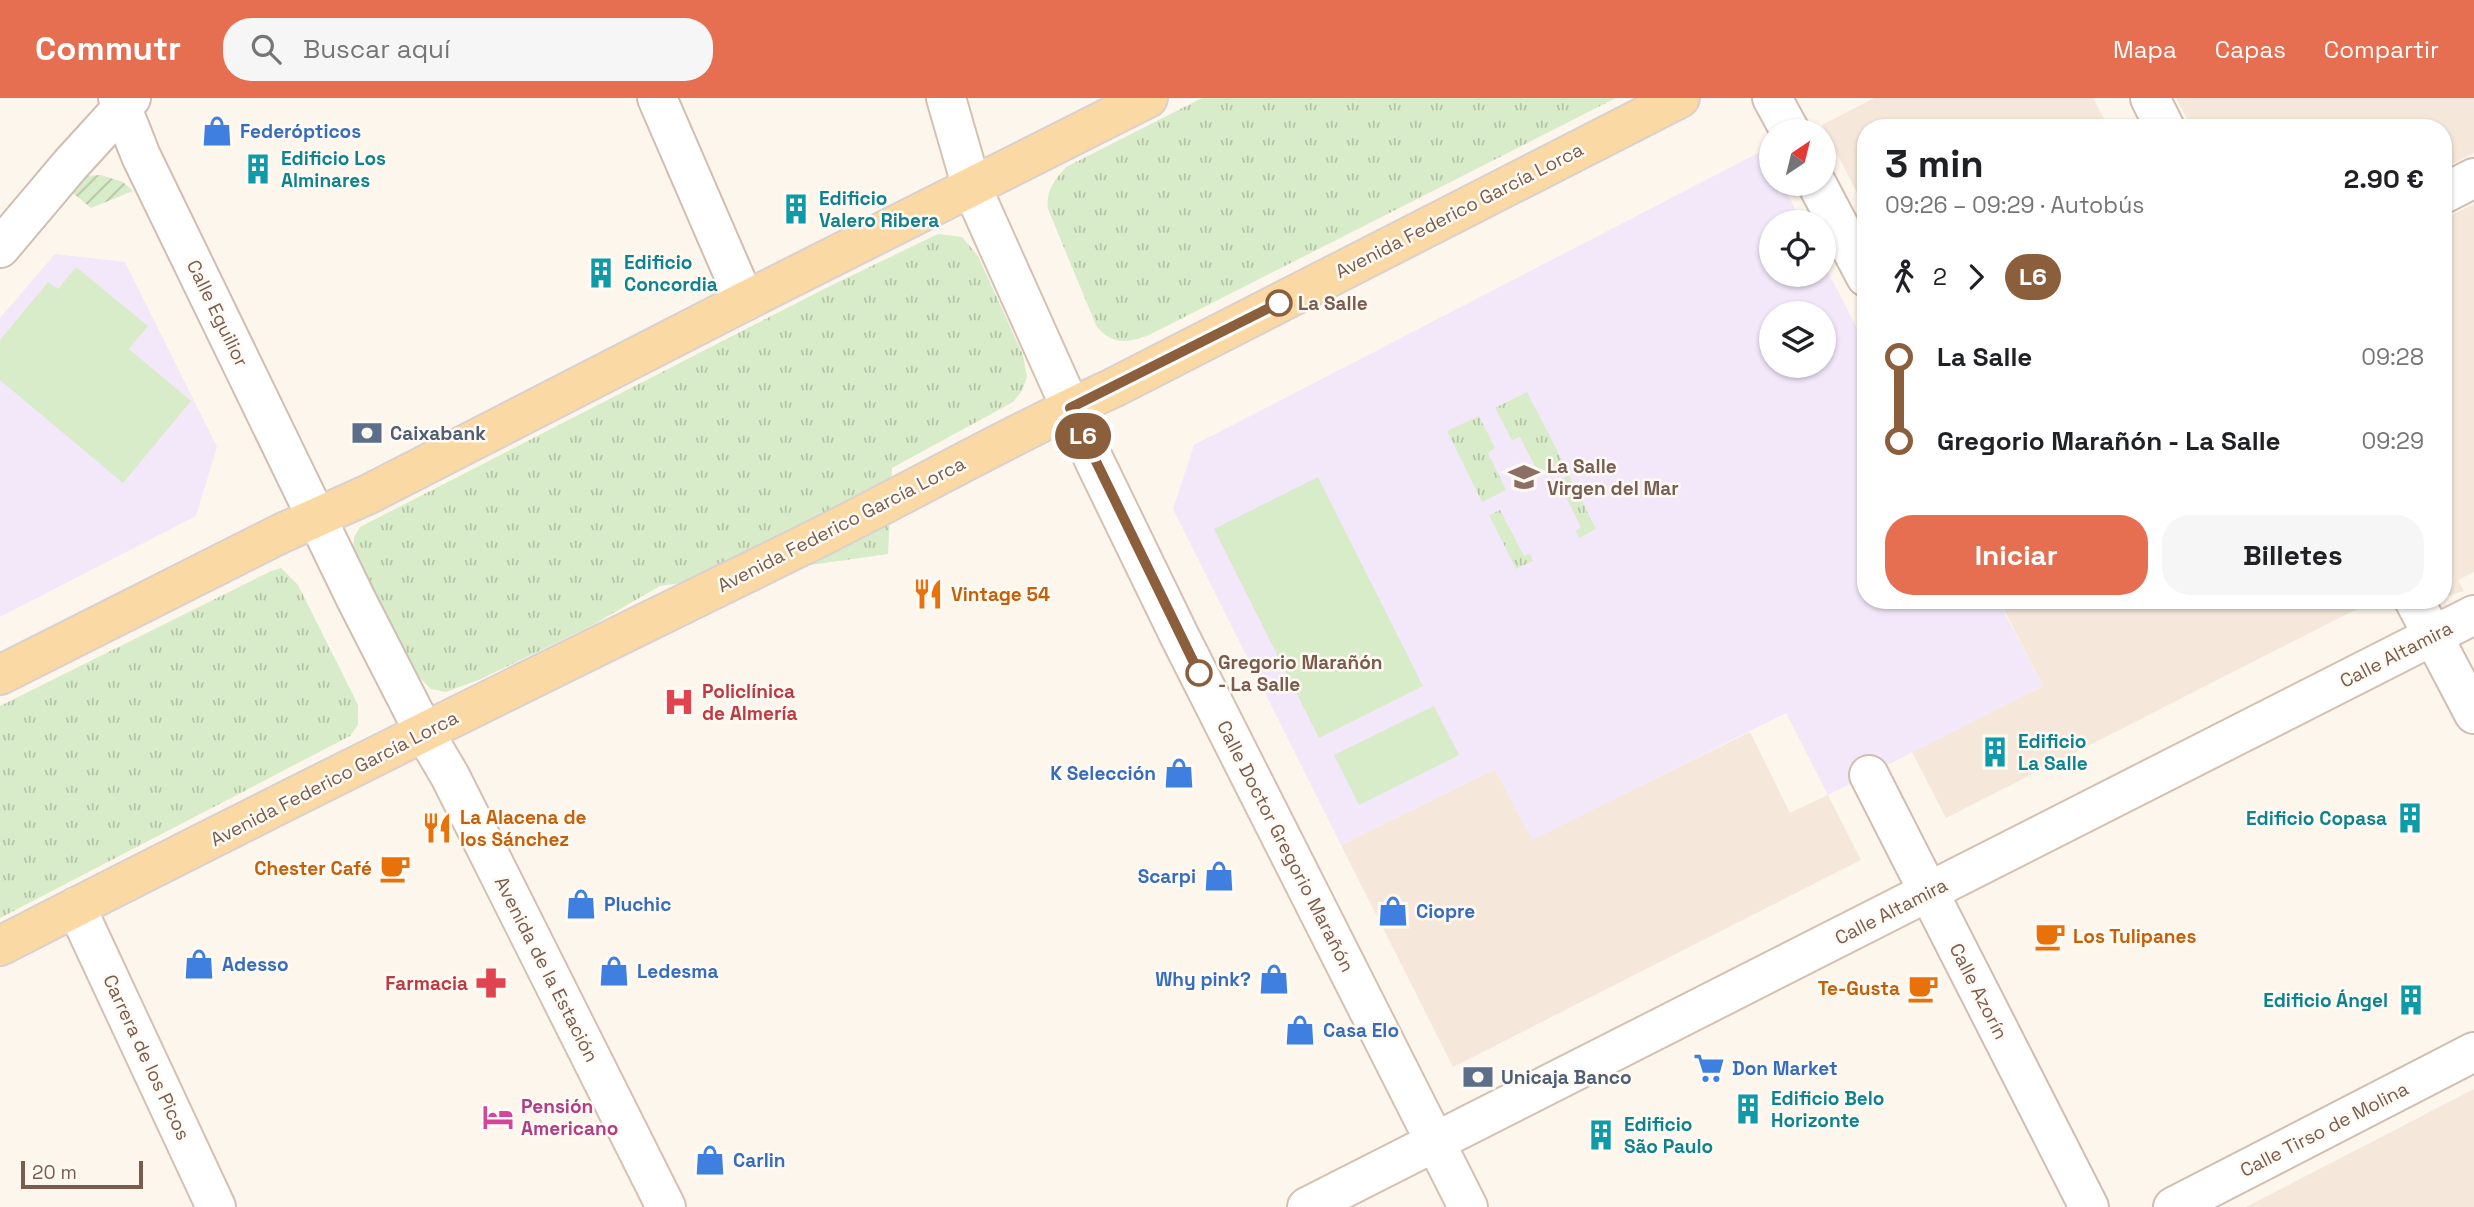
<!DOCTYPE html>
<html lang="es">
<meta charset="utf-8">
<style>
body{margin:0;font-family:"Space Grotesk",sans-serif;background:#f6f6f6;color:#202124;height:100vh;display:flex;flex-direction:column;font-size:26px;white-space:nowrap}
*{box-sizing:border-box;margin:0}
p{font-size:23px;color:#757577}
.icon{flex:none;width:38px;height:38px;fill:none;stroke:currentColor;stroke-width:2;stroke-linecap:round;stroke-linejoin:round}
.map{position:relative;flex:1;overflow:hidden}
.panel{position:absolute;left:1857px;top:21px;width:595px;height:490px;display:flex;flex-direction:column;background:#fff;border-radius:28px;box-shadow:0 2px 5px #0004}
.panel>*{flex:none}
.badge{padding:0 14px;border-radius:23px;font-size:24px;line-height:46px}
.needle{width:46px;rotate:35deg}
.buttons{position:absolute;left:1759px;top:21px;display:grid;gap:14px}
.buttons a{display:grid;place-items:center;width:77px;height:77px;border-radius:50%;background:#fff;box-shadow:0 2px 5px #0004;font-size:35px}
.scale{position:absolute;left:21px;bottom:18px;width:122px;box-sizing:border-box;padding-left:7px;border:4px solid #7a5c4d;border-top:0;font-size:19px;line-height:24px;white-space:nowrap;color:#7a5c4d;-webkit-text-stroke:5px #fffaf3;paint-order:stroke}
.map>.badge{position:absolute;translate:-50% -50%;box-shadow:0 0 0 4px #fff}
.legs{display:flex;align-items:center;gap:10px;height:77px;padding:0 28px;font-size:23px}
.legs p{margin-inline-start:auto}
.headline{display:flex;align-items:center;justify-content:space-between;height:119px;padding:0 28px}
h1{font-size:38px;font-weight:800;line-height:52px}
.button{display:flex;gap:14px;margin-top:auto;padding:14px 28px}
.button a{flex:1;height:80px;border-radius:28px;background:#e76f51;color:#fff;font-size:28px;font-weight:800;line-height:80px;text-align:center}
.button a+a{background:#f6f6f6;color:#202124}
ul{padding:0 28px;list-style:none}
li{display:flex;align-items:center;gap:24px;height:84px;font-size:26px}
li i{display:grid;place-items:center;width:10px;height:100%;margin:0 9px;background:currentColor}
li i::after{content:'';width:18px;height:18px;margin:-9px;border:5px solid;border-radius:50%;background:#fff}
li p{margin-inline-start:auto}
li:first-child i{background:linear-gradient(#0000 50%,currentColor 0)}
li:last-child i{background:linear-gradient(currentColor 50%,#0000 0)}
header{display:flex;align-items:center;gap:42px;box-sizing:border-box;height:98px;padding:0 35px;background:#e76f51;color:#fff}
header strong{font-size:33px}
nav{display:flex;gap:38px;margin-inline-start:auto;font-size:24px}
.search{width:490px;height:63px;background:#f6f6f6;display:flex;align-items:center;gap:18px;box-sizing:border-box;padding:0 24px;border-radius:28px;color:#757577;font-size:26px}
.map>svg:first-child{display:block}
</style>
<header>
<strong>Commutr</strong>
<div class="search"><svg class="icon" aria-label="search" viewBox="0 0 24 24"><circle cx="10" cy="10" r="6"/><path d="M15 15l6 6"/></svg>Buscar aquí</div>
<nav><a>Mapa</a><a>Capas</a><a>Compartir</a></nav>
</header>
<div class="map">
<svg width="2474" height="1109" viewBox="0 0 2474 1109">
<defs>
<pattern id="grass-tufts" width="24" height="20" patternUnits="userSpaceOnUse" patternTransform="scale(1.75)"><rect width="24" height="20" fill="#d8ecc9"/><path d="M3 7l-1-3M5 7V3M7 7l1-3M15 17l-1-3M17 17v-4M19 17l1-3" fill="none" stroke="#b4c2a5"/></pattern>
<pattern id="garden-furrows" width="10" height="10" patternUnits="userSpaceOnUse" patternTransform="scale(1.75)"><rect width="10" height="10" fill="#d8ecc9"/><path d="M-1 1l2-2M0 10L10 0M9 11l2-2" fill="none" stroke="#b4c2a5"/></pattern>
</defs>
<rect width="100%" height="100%" fill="#fdf6ec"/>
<!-- residential -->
<path fill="#f5e8da" d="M 1874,0 L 2093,0 L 2109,30 L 1866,30 L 1865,110 L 1822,27 Z
M 2176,0 L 2474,0 L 2474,55 L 2443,71 L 2443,30 L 2192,30 Z
M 2474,106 L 2474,474 L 2458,482 L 2464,493 L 2444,499 L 2443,121 Z
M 1999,502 L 2355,502 L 2359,510 L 1946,720 L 1912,654 L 2043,588 Z
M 1750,634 L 1790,715 L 1828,697 L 1861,762 L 1453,969 L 1341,747 L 1495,671 L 1532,741 Z
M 2474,991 L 2474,1109 L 2246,1109 Z"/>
<!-- education -->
<path fill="#f3e8fa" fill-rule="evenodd" d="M 1764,52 L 1771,65 L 1771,86 L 1782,86 L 1802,124 L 1771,124 L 1771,177 L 1824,177 L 1824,166 L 1865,246 L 1866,502 L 1998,502 L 2043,588 L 1828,697 L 1786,615 L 1532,742 L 1495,671 L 1341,747 L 1173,411 L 1194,347 ZM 1771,215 L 1824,215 L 1824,268 L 1771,268 Z
M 55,156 L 125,164 L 217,349 L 196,418 L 0,519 L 0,220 Z"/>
<!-- grass -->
<path fill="url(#grass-tufts)" d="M 1202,0 L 1616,0 L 1151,236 C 1131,245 1110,248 1096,227 L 1048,111 C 1046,92 1054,83 1066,69 Z
M 938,136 L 962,139 L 978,158 L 1023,257 L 1027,279 L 1022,293 L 1013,304 L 892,370 L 888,456 L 660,488 L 589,529 L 481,581 L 446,594 L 431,591 L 411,571 L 353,454 L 354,439 L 360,429 L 828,189 Z
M 1527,294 L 1563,364 L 1539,376 L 1520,339 L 1512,342 L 1495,310 Z
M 1479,318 L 1495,350 L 1488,355 L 1506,392 L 1482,404 L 1447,333 Z
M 1569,377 L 1596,431 L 1579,440 L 1576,433 L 1581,429 L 1558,383 Z
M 1500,412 L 1524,458 L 1530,456 L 1533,463 L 1516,471 L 1489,417 Z
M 281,470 L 298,487 L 358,607 L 358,627 L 350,638 L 0,820 L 0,608 L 271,473 Z"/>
<!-- garden -->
<path fill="url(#garden-furrows)" d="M 101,77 L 123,84 L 133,93 L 91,110 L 64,88 L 83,78 Z"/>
<!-- pitch -->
<path fill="#d8ecc9" d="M 76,169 L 148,228 L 129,251 L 191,303 L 123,385 L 0,282 L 0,242 L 48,184 L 58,191 Z
M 1318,379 L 1423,588 L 1319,640 L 1214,431 Z
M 1434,608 L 1459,657 L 1359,707 L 1334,657 Z"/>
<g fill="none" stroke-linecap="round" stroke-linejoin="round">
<!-- street casing -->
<g stroke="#d1beb0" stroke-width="42">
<path id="street" d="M 118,0 L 141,58 L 356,501 L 424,634
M 657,0 L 745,203
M 1772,0 L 1790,33
M 2150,0 L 2165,30
M 1817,86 L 1866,179
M 2443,96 L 2474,80
M 0,150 L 70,67 L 131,0
M 2414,502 L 2474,616
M 1869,677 L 2089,1109
M 2173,1109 L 2474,954"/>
</g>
<!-- secondary casing -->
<g stroke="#d6c0b0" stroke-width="42">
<path id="secondary" d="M 946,0 L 972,90 L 1095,364 L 1179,537 L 1468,1109
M 424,634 L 450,678 L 666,1109
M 76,809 L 216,1109
M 1307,1109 L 2474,517"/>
</g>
<!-- primary casing -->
<g stroke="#dad1cd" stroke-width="42">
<path id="primary" d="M 0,577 L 282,435 L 369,396 L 745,203 L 1148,0
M 0,848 C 267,711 536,578 806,446 C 909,395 1008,338 1113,290 L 1680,0"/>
</g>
<!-- street -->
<use href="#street" stroke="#fff" stroke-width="38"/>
<!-- secondary -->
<use href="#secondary" stroke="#fff" stroke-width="38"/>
<!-- primary -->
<use href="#primary" stroke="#fbd9a5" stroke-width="38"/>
</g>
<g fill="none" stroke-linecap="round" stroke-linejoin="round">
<!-- line-1 casing -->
<g stroke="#fff" stroke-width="16">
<path id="line-1" d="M 1199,575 L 1070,310 L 1279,205"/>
</g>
<!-- line-1 -->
<use href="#line-1" stroke="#8b5e3c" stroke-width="10"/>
</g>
<!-- icons -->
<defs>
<g id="shop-bare" transform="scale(2.415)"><path d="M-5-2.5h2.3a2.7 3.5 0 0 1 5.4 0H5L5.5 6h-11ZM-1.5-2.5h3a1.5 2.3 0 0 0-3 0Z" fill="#3f7fe0" stroke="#fffaf3" stroke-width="2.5" paint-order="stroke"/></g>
<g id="building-bare" transform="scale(2.415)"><path d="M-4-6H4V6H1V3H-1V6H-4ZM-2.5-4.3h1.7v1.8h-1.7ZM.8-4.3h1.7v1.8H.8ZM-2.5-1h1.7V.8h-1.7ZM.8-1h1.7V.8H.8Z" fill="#0f9aa8" stroke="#fffaf3" stroke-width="2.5" paint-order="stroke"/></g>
<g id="bank-bare" transform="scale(2.415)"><path d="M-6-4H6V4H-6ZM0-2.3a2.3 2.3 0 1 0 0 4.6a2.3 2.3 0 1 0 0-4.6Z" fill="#5c6f8a" stroke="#fffaf3" stroke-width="2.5" paint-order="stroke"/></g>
<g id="school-bare" transform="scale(2.415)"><path d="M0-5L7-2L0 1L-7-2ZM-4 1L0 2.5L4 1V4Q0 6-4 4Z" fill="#8d6e63" stroke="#fffaf3" stroke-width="2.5" paint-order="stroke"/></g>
<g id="restaurant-bare" transform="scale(2.415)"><path d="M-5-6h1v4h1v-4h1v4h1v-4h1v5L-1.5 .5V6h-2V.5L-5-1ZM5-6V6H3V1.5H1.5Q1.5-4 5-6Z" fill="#e8710a" stroke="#fffaf3" stroke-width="2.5" paint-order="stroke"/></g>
<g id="hospital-bare" transform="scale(2.415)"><path d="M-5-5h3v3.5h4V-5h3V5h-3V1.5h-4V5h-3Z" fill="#e0444e" stroke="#fffaf3" stroke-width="2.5" paint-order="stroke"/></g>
<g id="cafe-bare" transform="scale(2.415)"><path d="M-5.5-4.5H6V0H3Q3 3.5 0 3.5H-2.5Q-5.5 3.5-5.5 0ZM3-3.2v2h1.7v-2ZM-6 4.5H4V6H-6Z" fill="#e8710a" stroke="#fffaf3" stroke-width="2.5" paint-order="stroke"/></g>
<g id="pharmacy-bare" transform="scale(2.415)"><path d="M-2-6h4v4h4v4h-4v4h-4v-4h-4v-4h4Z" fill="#e0444e" stroke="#fffaf3" stroke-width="2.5" paint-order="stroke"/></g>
<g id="supermarket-bare" transform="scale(2.415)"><path d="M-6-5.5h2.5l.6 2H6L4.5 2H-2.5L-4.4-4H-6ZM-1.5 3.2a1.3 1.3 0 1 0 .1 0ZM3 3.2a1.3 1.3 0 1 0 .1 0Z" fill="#3f7fe0" stroke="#fffaf3" stroke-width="2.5" paint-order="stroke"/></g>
<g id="hotel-bare" transform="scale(2.415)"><path d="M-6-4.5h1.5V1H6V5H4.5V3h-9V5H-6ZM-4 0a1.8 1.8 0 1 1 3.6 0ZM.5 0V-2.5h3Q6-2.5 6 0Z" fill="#d1479c" stroke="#fffaf3" stroke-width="2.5" paint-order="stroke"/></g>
</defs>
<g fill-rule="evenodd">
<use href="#shop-bare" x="217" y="33"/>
<use href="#building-bare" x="258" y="71"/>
<use href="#building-bare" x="796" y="111"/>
<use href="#building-bare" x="601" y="175"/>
<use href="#bank-bare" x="367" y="335"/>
<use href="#school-bare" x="1524" y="379"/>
<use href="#restaurant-bare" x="928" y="496"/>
<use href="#hospital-bare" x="679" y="604"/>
<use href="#building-bare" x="1995" y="654"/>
<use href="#shop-bare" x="1179" y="675"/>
<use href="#building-bare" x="2410" y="720"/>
<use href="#restaurant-bare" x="437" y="730"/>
<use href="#cafe-bare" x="395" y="770"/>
<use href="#shop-bare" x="1219" y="778"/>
<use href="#shop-bare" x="581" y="806"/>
<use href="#shop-bare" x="1393" y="813"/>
<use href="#cafe-bare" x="2050" y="838"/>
<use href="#shop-bare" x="199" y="866"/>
<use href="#shop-bare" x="614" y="873"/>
<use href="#shop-bare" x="1274" y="881"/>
<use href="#pharmacy-bare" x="491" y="885"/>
<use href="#cafe-bare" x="1923" y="890"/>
<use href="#building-bare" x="2411" y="902"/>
<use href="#shop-bare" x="1300" y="932"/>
<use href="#supermarket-bare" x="1709" y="970"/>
<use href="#bank-bare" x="1478" y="979"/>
<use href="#building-bare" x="1748" y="1011"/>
<use href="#hotel-bare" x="498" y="1019"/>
<use href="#building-bare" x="1601" y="1037"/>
<use href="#shop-bare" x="710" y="1062"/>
</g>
<!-- markers -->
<g fill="#fff" stroke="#8b5e3c" stroke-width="3.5">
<circle cx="1279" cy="205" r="12"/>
<circle cx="1199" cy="575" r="12"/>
</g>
<g text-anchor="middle" stroke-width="5" stroke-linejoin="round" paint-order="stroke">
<!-- shop labels -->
<g font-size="19" font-weight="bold" fill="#366cbe" stroke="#fffaf3" text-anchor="start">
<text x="240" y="40">Federópticos</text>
<text x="1156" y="682" text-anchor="end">K Selección</text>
<text x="1196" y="785" text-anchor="end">Scarpi</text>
<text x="604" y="813">Pluchic</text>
<text x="1416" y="820">Ciopre</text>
<text x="222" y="873">Adesso</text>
<text x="637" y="880">Ledesma</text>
<text x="1251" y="888" text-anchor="end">Why pink?</text>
<text x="1323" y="939">Casa Elo</text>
<text x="1732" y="977">Don Market</text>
<text x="733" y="1069">Carlin</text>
</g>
<!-- culture labels -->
<g font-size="19" font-weight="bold" fill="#0d838f" stroke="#fffaf3" text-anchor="start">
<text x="281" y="67">Edificio Los<tspan x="281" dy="22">Alminares</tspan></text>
<text x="819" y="107">Edificio<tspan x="819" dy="22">Valero Ribera</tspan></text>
<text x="624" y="171">Edificio<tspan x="624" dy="22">Concordia</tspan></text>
<text x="2018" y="650">Edificio<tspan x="2018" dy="22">La Salle</tspan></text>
<text x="2387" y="727" text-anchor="end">Edificio Copasa</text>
<text x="2388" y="909" text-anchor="end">Edificio Ángel</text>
<text x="1771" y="1007">Edificio Belo<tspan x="1771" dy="22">Horizonte</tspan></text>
<text x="1624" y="1033">Edificio<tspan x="1624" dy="22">São Paulo</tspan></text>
</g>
<!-- street labels -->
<g font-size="19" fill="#7a5c4d" stroke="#fffaf3">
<text transform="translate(1459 112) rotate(-27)" y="7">Avenida Federico García Lorca</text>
<text transform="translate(218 215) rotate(64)" y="7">Calle Eguilior</text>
<text transform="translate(841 426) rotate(-27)" y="7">Avenida Federico García Lorca</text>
<text transform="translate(2396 556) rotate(-27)" y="7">Calle Altamira</text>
<text transform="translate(334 680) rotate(-27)" y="7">Avenida Federico García Lorca</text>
<text transform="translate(1286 748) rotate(63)" y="7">Calle Doctor Gregorio Marañón</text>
<text transform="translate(1891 813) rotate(-27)" y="7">Calle Altamira</text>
<text transform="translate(547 871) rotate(63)" y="7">Avenida de la Estación</text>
<text transform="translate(1979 893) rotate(63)" y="7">Calle Azorín</text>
<text transform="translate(147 959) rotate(65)" y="7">Carrera de los Picos</text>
<text transform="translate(2324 1031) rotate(-27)" y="7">Calle Tirso de Molina</text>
</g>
<!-- stop labels -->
<g font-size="19" font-weight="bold" fill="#7a5c4d" stroke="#fffaf3" text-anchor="start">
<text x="1298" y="212">La Salle</text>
<text x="1218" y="571">Gregorio Marañón<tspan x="1218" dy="22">- La Salle</tspan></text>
</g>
<!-- service labels -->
<g font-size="19" font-weight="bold" fill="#4e5e75" stroke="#fffaf3" text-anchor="start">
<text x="390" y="342">Caixabank</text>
<text x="1501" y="986">Unicaja Banco</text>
</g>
<!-- education labels -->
<g font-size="19" font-weight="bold" fill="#785e54" stroke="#fffaf3" text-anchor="start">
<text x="1547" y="375">La Salle<tspan x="1547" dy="22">Virgen del Mar</tspan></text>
</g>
<!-- food labels -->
<g font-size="19" font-weight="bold" fill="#c56008" stroke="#fffaf3" text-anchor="start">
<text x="951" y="503">Vintage 54</text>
<text x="460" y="726">La Alacena de<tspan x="460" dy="22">los Sánchez</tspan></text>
<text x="372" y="777" text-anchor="end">Chester Café</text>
<text x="2073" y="845">Los Tulipanes</text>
<text x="1900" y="897" text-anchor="end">Te-Gusta</text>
</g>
<!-- health labels -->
<g font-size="19" font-weight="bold" fill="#be3a42" stroke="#fffaf3" text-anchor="start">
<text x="702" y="600">Policlínica<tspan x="702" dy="22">de Almería</tspan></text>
<text x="468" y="892" text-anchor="end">Farmacia</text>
</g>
<!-- hotel labels -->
<g font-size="19" font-weight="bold" fill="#b23c85" stroke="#fffaf3" text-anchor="start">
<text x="521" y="1015">Pensión<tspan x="521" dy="22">Americano</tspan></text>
</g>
</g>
</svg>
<div class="buttons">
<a><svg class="needle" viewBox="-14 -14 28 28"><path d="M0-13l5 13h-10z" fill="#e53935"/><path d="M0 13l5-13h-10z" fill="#757577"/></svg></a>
<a><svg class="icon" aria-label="locate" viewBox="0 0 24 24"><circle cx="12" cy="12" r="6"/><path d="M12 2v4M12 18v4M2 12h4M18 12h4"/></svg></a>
<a><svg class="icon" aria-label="layers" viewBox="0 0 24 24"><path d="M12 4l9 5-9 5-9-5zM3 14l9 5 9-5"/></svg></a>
</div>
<div class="scale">20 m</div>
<b class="badge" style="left:1083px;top:338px;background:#8b5e3c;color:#fff">L6</b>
<section class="panel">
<div class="headline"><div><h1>3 min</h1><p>09:26 – 09:29 · Autobús</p></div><b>2.90 €</b></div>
<div class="legs"><svg class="icon" aria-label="walk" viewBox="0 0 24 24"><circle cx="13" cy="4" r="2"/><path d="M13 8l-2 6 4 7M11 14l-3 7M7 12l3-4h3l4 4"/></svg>2<svg class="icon" aria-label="forward" viewBox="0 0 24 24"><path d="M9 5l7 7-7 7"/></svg><b class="badge" style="background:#8b5e3c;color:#fff">L6</b></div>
<ul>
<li><i style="color:#8b5e3c"></i><b>La Salle</b><p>09:28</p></li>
<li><i style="color:#8b5e3c"></i><b>Gregorio Marañón - La Salle</b><p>09:29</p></li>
</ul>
<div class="button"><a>Iniciar</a><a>Billetes</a></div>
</section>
</div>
